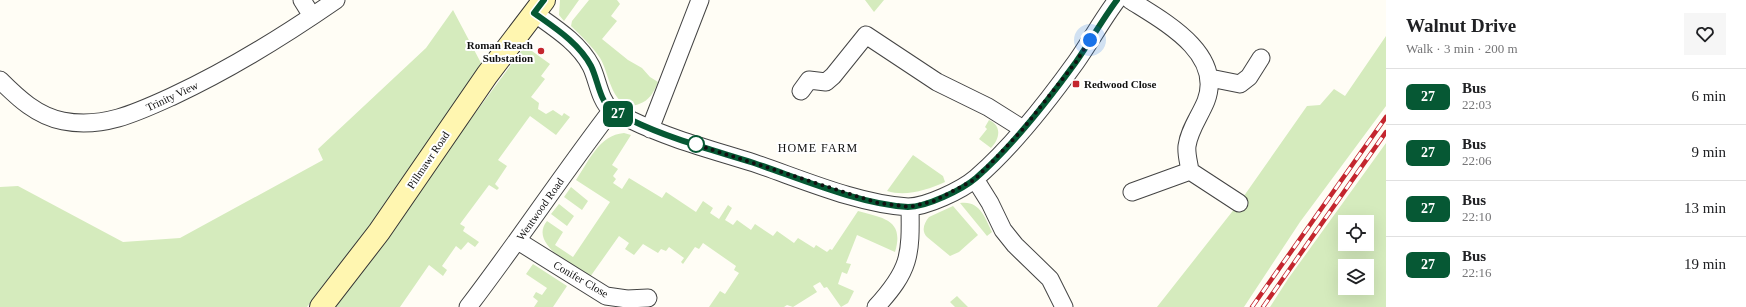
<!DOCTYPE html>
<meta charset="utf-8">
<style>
body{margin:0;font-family:Georgia,serif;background:#f6f6f6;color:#202124;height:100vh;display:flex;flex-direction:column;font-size:15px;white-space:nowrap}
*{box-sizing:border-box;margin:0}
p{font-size:13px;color:#757577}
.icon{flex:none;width:22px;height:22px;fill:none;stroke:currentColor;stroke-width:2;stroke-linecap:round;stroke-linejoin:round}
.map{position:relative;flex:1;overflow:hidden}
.side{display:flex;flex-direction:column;background:#fff;width:360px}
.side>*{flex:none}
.badge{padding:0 8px;border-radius:6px;font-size:14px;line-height:26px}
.tools{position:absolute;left:1338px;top:215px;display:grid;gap:8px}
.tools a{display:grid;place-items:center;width:36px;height:36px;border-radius:0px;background:#fff;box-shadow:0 4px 16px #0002;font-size:20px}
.you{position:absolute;width:20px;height:20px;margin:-10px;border:3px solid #fff;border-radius:50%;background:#1a73e8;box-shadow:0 0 0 6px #1a73e833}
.map>.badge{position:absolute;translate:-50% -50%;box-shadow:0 0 0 2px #fff}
.round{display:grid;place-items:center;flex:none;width:42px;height:42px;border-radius:0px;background:#f6f6f6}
.overview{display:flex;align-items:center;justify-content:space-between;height:68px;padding:0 20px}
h1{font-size:19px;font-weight:700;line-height:30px}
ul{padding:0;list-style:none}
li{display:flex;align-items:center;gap:12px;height:56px;padding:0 20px;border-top:1px solid #e0e0e0}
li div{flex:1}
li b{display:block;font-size:15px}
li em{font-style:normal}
li .badge{min-width:44px;font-weight:700;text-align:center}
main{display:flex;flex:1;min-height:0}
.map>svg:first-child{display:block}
</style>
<main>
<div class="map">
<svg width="1386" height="307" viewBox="0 0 1386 307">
<rect width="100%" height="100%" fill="#fffdf5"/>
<!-- green -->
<path fill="#d5ebbd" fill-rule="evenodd" d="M 560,0 L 579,0 L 564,21 L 559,15 Z
M 589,0 L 617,0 L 620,4 L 611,16 L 617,21 L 602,39 L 628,60 L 642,68 L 650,77 L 658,82 C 654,92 649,101 639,104 C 612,114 609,71 600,58 C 592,46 581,36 571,26 L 572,21 Z
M 865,0 L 884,0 L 874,12 Z
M 453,10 L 481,63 L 411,173 L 307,307 L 0,307 L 0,187 L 18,186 L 123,242 L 180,238 L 323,160 L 318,149 L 426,48 Z
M 1386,36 L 1386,106 L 1300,222 L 1244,307 L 1157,307 L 1239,203 L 1307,106 L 1320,105 L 1334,89 L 1345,96 Z
M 525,46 L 550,64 L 541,76 L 545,79 L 531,97 L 539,103 L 538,109 L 546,114 L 553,110 L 562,116 L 564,113 L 570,117 L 556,135 L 530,116 L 498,160 L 507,166 L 495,184 L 499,188 L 497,190 L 489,185 L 460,224 L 465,227 L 463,231 L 479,242 L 475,247 L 468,242 L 461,250 L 456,246 L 442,266 L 447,270 L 443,276 L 429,265 L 400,307 L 331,307 Z
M 989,120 C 1003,126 999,140 991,148 L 979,139 L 987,129 L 985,127 Z
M 624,133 L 631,135 L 612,165 L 618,169 L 613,176 L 616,179 L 613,183 L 622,189 L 629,178 L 662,198 L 666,192 L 696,212 L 703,201 L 713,208 L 710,213 L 719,219 L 728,205 L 732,208 L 725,220 L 733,225 L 737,220 L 751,230 L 755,224 L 773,236 L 777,231 L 794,243 L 798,238 L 814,248 L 816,245 L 827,252 L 830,249 L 832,250 L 858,211 C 882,218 905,219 895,252 L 857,235 L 846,263 L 851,264 L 847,274 L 842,272 L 838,284 L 854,291 L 848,303 L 841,307 L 827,287 L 824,288 L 820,282 L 813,286 L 817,292 L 793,307 L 787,305 L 784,307 L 709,307 L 720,291 L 725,294 L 739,273 L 734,270 L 736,266 L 703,243 L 699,249 L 695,247 L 683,264 L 681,262 L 684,258 L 669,247 L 666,251 L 661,249 L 658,253 L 643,244 L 634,255 L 625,249 L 629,243 L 619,236 L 590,277 C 575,267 528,244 547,221 L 563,232 L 555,245 L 573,257 L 610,202 L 576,180 C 589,161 599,135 624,133 Z
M 1386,143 L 1386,307 L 1270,307 L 1288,279 ZM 1345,222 L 1367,222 L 1367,244 L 1345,244 ZM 1345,266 L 1367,266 L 1367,288 L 1345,288 Z
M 913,155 L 943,176 L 945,182 C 927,190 906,197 887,191 Z
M 571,187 L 588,201 L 582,210 L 564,197 Z
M 960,203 C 980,200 985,218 992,232 L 987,236 Z
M 559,204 L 574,216 L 567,226 L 551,214 Z
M 953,206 L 978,235 L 959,252 L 950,256 L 927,237 C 921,231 924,223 929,217 Z
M 533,264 L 567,286 L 553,307 L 534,307 L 538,301 L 533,297 L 536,292 L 542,295 L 547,288 L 526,274 Z
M 957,296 L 968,307 L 955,307 L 950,302 Z"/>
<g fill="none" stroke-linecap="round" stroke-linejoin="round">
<!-- street casing -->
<g stroke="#444" stroke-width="19">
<path id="street" d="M 302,0 L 312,16
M 1130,0 C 1163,21 1224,53 1206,101 C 1200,116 1189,130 1187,146 C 1186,154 1189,163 1190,171 L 1132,192
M 534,13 C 555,28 579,43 591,66 C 598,80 599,99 611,110 C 616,115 625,117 631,120 C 670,139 713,150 754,163 C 801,179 858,204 908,207 C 926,207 962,190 976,178 C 1012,147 1048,101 1076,62 C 1090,42 1102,20 1117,0
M 1210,78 L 1240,84 L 1249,77 L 1261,58
M 0,80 C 18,98 37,116 63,121 C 103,129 138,112 173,96 C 231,69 284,36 336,0
M 801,91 L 809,80 L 826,82 L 833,76 L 866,35 L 937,82 L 988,107 L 1023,129
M 650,129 L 700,0
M 1190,171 L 1239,203
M 975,179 L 990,203 L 1003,230 L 1015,245 L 1050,279 L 1064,307
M 518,241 L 606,296 L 627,299 L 648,298
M 468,307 C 517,243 562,175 611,111
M 876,307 C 910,270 911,256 910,207"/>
</g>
<!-- secondary casing -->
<g stroke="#333" stroke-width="24">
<path id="secondary" d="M 321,307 L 379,232 L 487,75 L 544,0"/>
</g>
<!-- street -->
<use href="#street" stroke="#fff" stroke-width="17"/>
<!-- secondary -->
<use href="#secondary" stroke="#fff6b0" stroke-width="22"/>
<!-- rail casing -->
<g stroke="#c4262e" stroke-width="4.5">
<path id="rail" d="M 1252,307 L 1386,117
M 1263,307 L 1386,132"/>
</g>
<!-- rail -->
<use href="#rail" stroke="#fff" stroke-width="3" stroke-dasharray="9" stroke-linecap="butt"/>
</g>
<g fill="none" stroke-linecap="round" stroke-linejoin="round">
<!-- line casing -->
<g stroke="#fff" stroke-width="9">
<path id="line" d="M 544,0 L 534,13 C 555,28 579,43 591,66 C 598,80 599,99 611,110 C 616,115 625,117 631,120 C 670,139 713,150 754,163 C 801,179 859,204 908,207 C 926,207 962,190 976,178 C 1013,146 1047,102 1076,62 C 1090,42 1102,20 1117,0"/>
</g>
<!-- line -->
<use href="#line" stroke="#065834" stroke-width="6"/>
<!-- walk -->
<path stroke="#111" stroke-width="4" stroke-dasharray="0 7.2" d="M 696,144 L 694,144 L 878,203 L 910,207 L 934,201 L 974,180 L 994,160 L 1023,129 L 1076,62 L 1090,40"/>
</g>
<!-- markers -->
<g fill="#c4262e" stroke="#fff" stroke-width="1.5">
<circle cx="541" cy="51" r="4"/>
<rect x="1072" y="80" width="8" height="8" rx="2"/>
</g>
<circle fill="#fff" stroke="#065834" stroke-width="2" cx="696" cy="144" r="8"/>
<g text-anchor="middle" stroke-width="4" stroke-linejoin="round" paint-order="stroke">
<!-- poi labels -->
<g font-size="11" font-weight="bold" fill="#111" stroke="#fff" text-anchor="end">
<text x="533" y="49">Roman Reach<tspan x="533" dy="13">Substation</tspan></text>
<text x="1084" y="88" text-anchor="start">Redwood Close</text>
</g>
<!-- street labels -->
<g font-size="11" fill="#111" stroke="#fff">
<text transform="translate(172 96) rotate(-25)" y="4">Trinity View</text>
<text transform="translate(428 160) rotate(-56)" y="4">Pillmawr Road</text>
<text transform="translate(540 209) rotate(-55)" y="4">Wentwood Road</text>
<text transform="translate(581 279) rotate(30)" y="4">Conifer Close</text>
</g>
<!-- neighbourhood labels -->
<g font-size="12" letter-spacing="1" fill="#111" stroke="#fff">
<text x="818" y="152">HOME FARM</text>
</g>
</g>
</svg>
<div class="tools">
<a><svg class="icon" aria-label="locate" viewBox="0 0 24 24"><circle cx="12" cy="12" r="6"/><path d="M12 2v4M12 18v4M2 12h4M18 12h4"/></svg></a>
<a><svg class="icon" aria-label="layers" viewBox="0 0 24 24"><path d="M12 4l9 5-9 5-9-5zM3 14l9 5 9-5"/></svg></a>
</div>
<div class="you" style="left:1090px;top:40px"></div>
<b class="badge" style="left:618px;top:114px;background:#065834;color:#fff">27</b>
</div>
<section class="side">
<div class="overview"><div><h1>Walnut Drive</h1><p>Walk · 3 min · 200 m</p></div><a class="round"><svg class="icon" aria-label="heart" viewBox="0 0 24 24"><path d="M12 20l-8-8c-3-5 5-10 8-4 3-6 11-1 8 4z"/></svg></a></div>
<ul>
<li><span class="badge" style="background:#065834;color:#fff">27</span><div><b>Bus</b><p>22:03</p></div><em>6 min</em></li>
<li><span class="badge" style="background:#065834;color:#fff">27</span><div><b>Bus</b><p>22:06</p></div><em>9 min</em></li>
<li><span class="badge" style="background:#065834;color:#fff">27</span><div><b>Bus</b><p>22:10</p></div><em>13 min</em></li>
<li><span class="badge" style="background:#065834;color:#fff">27</span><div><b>Bus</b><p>22:16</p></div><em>19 min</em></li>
</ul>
</section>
</main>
